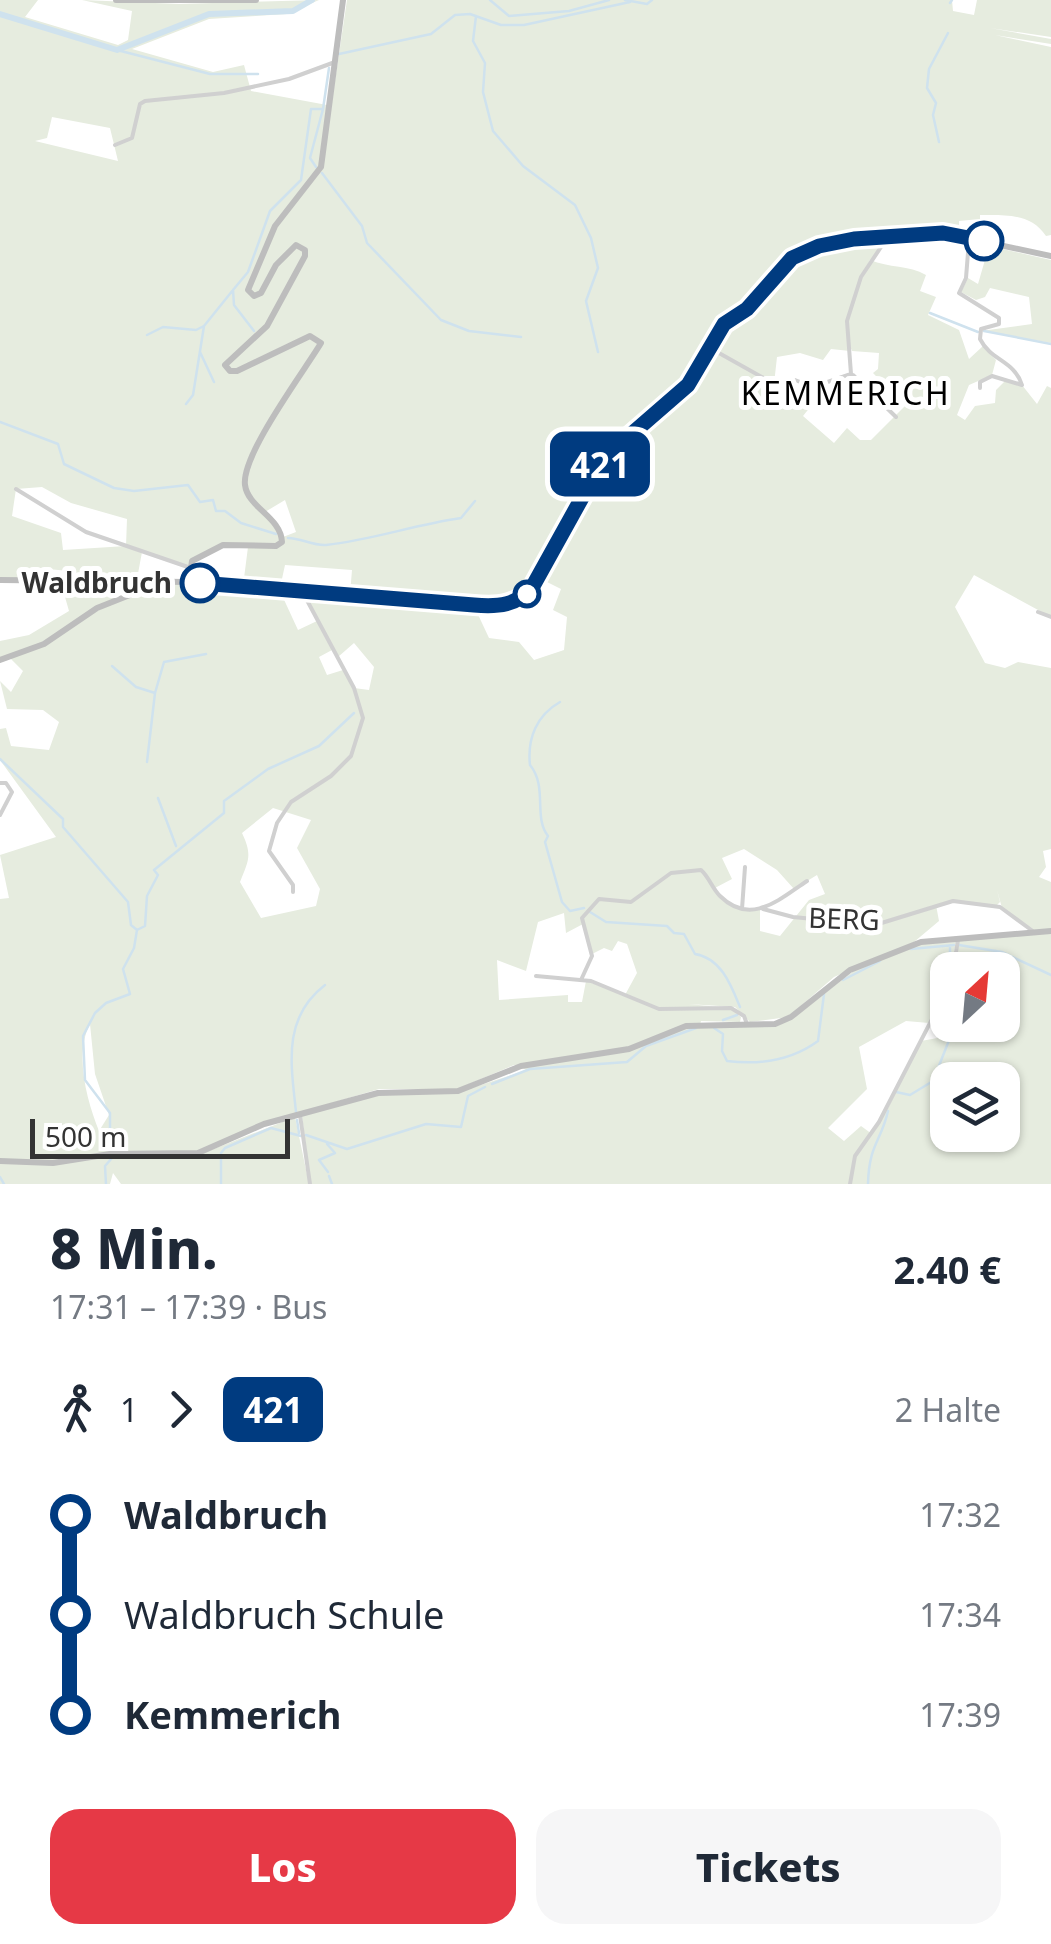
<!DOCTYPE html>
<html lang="de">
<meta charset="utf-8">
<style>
body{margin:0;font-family:"Noto Sans",sans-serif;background:#f6f6f7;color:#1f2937;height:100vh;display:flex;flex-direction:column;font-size:38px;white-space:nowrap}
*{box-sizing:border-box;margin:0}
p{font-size:32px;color:#747a83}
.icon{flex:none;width:55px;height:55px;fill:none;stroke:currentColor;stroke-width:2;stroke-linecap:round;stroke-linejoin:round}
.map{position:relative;height:1184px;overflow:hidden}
.details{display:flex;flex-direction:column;background:#fff;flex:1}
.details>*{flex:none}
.badge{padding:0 20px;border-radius:15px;font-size:35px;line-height:65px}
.needle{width:65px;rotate:26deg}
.tools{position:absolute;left:930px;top:952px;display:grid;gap:20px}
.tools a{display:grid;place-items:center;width:90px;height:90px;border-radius:20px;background:#fff;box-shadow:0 2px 8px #0004;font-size:50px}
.scale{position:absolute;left:30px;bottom:25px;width:260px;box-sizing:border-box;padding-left:10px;border:5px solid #333;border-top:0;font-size:28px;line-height:35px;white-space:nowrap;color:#333;-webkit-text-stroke:8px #fff;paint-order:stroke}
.map>.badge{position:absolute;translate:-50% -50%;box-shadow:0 0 0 5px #fff}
.legs{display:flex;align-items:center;gap:15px;height:110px;padding:0 50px;font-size:32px}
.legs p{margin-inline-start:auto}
.summary{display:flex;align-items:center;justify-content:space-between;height:170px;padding:0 50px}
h1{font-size:55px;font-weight:800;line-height:75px}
.button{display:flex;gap:20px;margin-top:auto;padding:20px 50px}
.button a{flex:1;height:115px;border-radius:30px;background:#e63946;color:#fff;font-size:40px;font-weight:800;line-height:115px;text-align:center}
.button a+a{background:#f6f6f7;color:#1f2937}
ul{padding:0 50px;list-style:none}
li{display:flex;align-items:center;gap:35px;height:100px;font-size:38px}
li i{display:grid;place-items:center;width:15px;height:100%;margin:0 12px;background:currentColor}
li i::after{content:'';width:25px;height:25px;margin:-12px;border:8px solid;border-radius:50%;background:#fff}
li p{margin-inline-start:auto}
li:first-child i{background:linear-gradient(#0000 50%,currentColor 0)}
li:last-child i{background:linear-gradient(currentColor 50%,#0000 0)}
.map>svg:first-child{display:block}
</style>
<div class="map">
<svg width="1051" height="1184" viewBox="0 0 1051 1184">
<rect width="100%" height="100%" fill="#fff"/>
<!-- green -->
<path fill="#e6ecdf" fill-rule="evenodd" d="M 0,0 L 38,0 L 25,17 L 118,45 L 128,40 L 132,11 L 82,0 L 179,4 L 319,0 L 287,14 L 209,19 L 132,49 L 213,72 L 244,65 L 251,91 L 327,105 L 323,162 L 347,0 L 952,0 L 953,11 L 974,15 L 977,0 L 1051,0 L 1051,37 L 990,28 L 1051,39 L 1051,44 L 995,35 L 1051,47 L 1051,235 L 1046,236 C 1031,213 1005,215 980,215 L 980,219 L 959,221 L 959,235 L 946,231 L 871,239 L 883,242 L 857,285 L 870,260 C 889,268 909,265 926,275 L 920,291 L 936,297 L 928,315 L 959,330 L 969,359 L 983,346 L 996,360 L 992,375 L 969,385 L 957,415 L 965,420 L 975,406 L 995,403 L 996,390 L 1005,381 L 1022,385 L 1037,404 L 1047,386 L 1051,388 L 1051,617 L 974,575 L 955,607 L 985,663 L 1005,668 L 1018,662 L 1051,668 L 1051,849 L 1043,851 L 1046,867 L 1039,877 L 1051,882 L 1051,930 L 1035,931 L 1002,908 L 997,890 L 1000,902 L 996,906 L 954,901 L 936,905 L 939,921 L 914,942 L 834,977 L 788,1017 L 750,1022 L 735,1007 L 688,1004 L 730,1008 L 741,1017 L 740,1022 L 701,1021 L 700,1025 L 773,1026 L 801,1012 L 860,966 L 920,944 L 956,942 L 947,986 L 929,1023 L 906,1021 L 859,1047 L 867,1089 L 828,1128 L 844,1141 L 861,1126 L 872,1134 C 891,1110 904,1070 921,1041 L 954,1035 L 936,1013 L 947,990 L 948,1025 L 1002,1025 L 1002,970 L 954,970 L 959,941 L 1051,933 L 1051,1184 L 311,1184 L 302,1116 L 380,1094 L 459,1092 L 527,1070 L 514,1065 L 457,1089 L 379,1089 L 264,1123 L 196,1153 L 110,1154 L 52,1163 L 110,1156 L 196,1156 L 295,1117 L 309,1184 L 121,1184 L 113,1173 L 110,1184 L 0,1184 L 0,1163 L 51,1163 L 0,1160 L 0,899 L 9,898 L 0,855 L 56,837 L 0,760 L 0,729 L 6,728 L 11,746 L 49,750 L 59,722 L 43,710 L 7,709 L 0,681 L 11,692 L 23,671 L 10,658 C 63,638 106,597 163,583 C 191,576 250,589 280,591 L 298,630 L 317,621 L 332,650 L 319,657 L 327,675 L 343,670 L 354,688 L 369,690 L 374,667 L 354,643 L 338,657 L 304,592 L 474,606 L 489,638 L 519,642 L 534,660 L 564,650 L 567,617 L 553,610 L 561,589 L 539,578 C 559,540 576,495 603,461 C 636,419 686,400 710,349 L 717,352 L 711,348 L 724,326 L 756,301 L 781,268 L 833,242 C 790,247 778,277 750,304 C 741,313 728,317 720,328 C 707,344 704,365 690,380 C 661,413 620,434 595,470 C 566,512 552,587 501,605 L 350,594 L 352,570 L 285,565 L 280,588 L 243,586 L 248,547 L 276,547 L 282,542 L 283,537 L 296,532 L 285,500 L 265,512 L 249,494 L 279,529 L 281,541 L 276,545 L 223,544 L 188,566 L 133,548 L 142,552 L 137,579 L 72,578 L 69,571 L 37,568 L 36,579 L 0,579 ZM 52,117 L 110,128 L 118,161 L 35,141 L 47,138 ZM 850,346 L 852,351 L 879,353 L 878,369 L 873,373 L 905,406 L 871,440 L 860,440 L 847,428 L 834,443 L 803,416 L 811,406 L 774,384 L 777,357 L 800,353 L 823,360 L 831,349 L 850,351 ZM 42,487 L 71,503 L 127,519 L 126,546 L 63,550 L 61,533 L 12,516 L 16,489 ZM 273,808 L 311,820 L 297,848 L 320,889 L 316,906 L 261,918 L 240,882 C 248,861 253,856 242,833 ZM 744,849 L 777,870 L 794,889 L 817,875 L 825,894 L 809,900 L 780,936 L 760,931 L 760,910 L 732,907 L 713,889 L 732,879 L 722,858 ZM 564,913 L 566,933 L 583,924 L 592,954 L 604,948 L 612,951 L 618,941 L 627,944 L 637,973 L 625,995 L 586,981 L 582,1002 L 568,1002 L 568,995 L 499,1000 L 497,960 L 526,971 L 538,922 ZM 90,1024 L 95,1074 L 109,1115 L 99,1131 C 87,1101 74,1054 90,1024 ZM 948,1080 L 1002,1080 L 1002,1135 L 948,1135 Z
M 989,246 L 1051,260 L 1051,343 L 981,331 L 1032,324 L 1029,297 L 990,288 L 985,297 L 976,300 L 961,292 L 968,278 L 978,284 Z
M 114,582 L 115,600 L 43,643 L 0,659 L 0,641 L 29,635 L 69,611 L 61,583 Z"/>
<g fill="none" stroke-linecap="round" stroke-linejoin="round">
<!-- stream -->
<path stroke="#cfe2ee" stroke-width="2.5" d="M 490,0 L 509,16 L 569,11 L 609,0
M 625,0 L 647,4 L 652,0
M 950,3 L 952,0
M 476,16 L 473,41 L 485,63 L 483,92 L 493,131 L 523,166 L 575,205 L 591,238 L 598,268 L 586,301 L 598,352
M 117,50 L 210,74 L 258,74
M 339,54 L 431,34 L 455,15 L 470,14 L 501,25 L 524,25 L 630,2
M 939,142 L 933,115 L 936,103 L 927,88 L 929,69 L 948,33
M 316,167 L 310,158 L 323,109
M 322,173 L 362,226 L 367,243 L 441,320 L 469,331 L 521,337
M 930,313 L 978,332
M 254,331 L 234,305 L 233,290 L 248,272 L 270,211 L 301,180 L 311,109 L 323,109 L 329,68
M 984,331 L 1051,344
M 147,335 L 163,327 L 196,330 L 204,326
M 200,352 L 214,382
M 186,404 L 193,395 L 204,326 L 233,290
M 0,422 L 58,444 L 64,464 L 114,488 L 134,491 L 188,485 L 200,502 L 213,500 L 216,511 L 225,511 L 241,523 L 276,534
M 288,538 C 301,538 313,546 326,545 C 372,540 413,525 461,518 L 475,501
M 112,666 L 136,687 L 155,693 L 147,762
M 155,693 L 164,662 L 206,654
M 560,702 C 537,715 527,738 530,765 C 548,787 533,817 548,836 L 545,842 L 562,902 L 570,911 L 584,908
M 0,759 L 63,819 L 63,827 L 128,902 L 131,925 L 137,930
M 158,798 L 176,846
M 590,912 L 606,922 L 667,926 L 674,933 L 684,934 L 695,954 C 721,958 731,985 740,1007
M 959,945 L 1002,952 L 1051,975
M 950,947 L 950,970
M 911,949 L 954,945
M 843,980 L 880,961
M 723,1020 L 737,1015
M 714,1028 L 723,1034 L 722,1051 L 727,1061 C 759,1065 792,1060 818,1041 L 824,994
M 492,1084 L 530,1069 L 627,1062 L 646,1046 L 696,1028
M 896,1092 L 910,1095 L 933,1081 L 955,1025
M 296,1112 C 291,1064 282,1018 325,985
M 297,1120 L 299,1133
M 306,1135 L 347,1149 L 426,1124 L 461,1127 L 468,1096 L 485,1087
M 110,1143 L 110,1113 L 85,1080 L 83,1036 L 95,1013 L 106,1003 L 130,994 L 123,969 L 134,948 L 137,930 L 145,926 L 147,896 L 158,875 L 154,870 L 224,813 L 224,801 L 268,769 L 319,746 L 354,713
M 327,1144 L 335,1153 L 319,1160 L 328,1172
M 329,1176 L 332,1184
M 0,1177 L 4,1184
M 106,1184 L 105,1166 L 112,1158
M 221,1184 L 221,1153 L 225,1148 L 271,1128 L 301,1136
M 868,1184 C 869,1144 881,1142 888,1111"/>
<!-- river -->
<path stroke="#cfe2ee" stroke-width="6" d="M 0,14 L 117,50 L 209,14 L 293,11 L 312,0"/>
<!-- street -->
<path stroke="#d0d0d0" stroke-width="4" d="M 115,145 L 132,138 L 140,104 L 145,101 L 224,93 L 289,79 L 335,62
M 969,240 L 966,278 L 959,293 L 999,318 L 999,324 L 981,329 L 980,339 C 991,361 1014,360 1022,385 L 992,376 L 980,382 L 980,388
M 710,348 L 776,385 L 795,380 L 813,387 L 851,374 L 847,321 L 861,277 L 885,241
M 853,375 L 896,417
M 780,387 L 820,406
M 819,388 L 842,407
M 16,489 L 86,532 L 188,567
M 1038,612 L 1051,617
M 0,783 L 6,783 L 12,792 L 0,815
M 293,892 L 293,885 L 269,851 L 277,823 L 291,802 L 331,776 L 351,756 L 363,718 L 354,688 L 302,591
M 742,909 L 745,867
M 763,909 L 793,917 L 875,925 L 953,901 L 1000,907 L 1034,932
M 953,970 L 958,940
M 536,976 L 591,981 L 659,1009 L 731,1008 L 744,1016 L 747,1024
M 581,980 L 592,956 L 582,918 L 599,899 L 631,902 L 671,873 L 701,870 C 709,877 712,888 720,896 C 751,927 781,898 807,881
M 300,1115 L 310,1184
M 850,1184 L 855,1156 L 879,1122 L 948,988"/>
<!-- secondary -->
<path stroke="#bdbdbd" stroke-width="6" d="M 116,0 L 256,0
M 0,580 L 189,582 L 501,607 L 533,586 L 604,458 L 688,385 L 724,325 L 747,309 L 792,259 L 835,242 L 943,233 L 1051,256
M 189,582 L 192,561 L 223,545 L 276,546 L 282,542 C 281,517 248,508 245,485 C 241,455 305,370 321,343 L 310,336 L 237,371 L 230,371 L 225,365 L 267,326 L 305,256 L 305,250 L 296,245 L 276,265 L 261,293 L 254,296 L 248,290 L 275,226 L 321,167 L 343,0
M 0,660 L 44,644 L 97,608 L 160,583
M 0,1161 L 53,1163 L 110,1154 L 198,1153 L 264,1124 L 378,1093 L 458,1091 L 521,1066 L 629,1049 L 686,1026 L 775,1024 L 791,1017 L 850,970 L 921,942 L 1051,931"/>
</g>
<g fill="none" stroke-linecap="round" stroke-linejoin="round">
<!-- line-1 casing -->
<g stroke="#fff" stroke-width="22">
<path id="line-1" d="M 200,583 L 474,605 C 498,607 517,606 533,586 L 604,458 L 688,385 L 724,324 L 747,309 L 792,258 L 819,246 L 854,239 L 943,233 L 984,241"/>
</g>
<!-- line-1 -->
<use href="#line-1" stroke="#003b80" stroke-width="15"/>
</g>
<!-- markers -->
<g fill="#fff" stroke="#003b80" stroke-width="5">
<circle cx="984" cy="241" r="18"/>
<circle cx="200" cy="583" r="18"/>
<circle cx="527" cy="594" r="12"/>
</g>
<g text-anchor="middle" stroke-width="10" stroke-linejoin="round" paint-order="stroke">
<!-- stop labels -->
<g font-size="28" font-weight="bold" fill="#333" stroke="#fff" text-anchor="end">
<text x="172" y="593">Waldbruch</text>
</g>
<!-- street labels -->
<g font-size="28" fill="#333" stroke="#fff">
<text transform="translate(844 919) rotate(2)" y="10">BERG</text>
</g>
<!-- quarter labels -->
<g font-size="32" letter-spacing="2.5" fill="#000" stroke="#fff">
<text x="846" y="405">KEMMERICH</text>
</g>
</g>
</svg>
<div class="tools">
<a><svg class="needle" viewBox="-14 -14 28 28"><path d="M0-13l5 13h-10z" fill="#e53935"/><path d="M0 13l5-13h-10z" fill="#747a83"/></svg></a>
<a><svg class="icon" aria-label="layers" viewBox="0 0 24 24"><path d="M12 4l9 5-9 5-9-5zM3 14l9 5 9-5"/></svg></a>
</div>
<div class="scale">500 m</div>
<b class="badge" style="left:600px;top:464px;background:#003b80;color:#fff">421</b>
</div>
<section class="details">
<div class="summary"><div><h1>8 Min.</h1><p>17:31 – 17:39 · Bus</p></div><b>2.40 €</b></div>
<div class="legs"><svg class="icon" aria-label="walk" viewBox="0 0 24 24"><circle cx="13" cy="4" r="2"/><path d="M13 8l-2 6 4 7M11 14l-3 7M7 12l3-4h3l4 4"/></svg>1<svg class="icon" aria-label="forward" viewBox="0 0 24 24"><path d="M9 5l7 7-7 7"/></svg><b class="badge" style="background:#003b80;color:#fff">421</b><p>2 Halte</p></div>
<ul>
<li><i style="color:#003b80"></i><b>Waldbruch</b><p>17:32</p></li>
<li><i style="color:#003b80"></i><span>Waldbruch Schule</span><p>17:34</p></li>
<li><i style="color:#003b80"></i><b>Kemmerich</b><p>17:39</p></li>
</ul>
<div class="button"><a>Los</a><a>Tickets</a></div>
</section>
